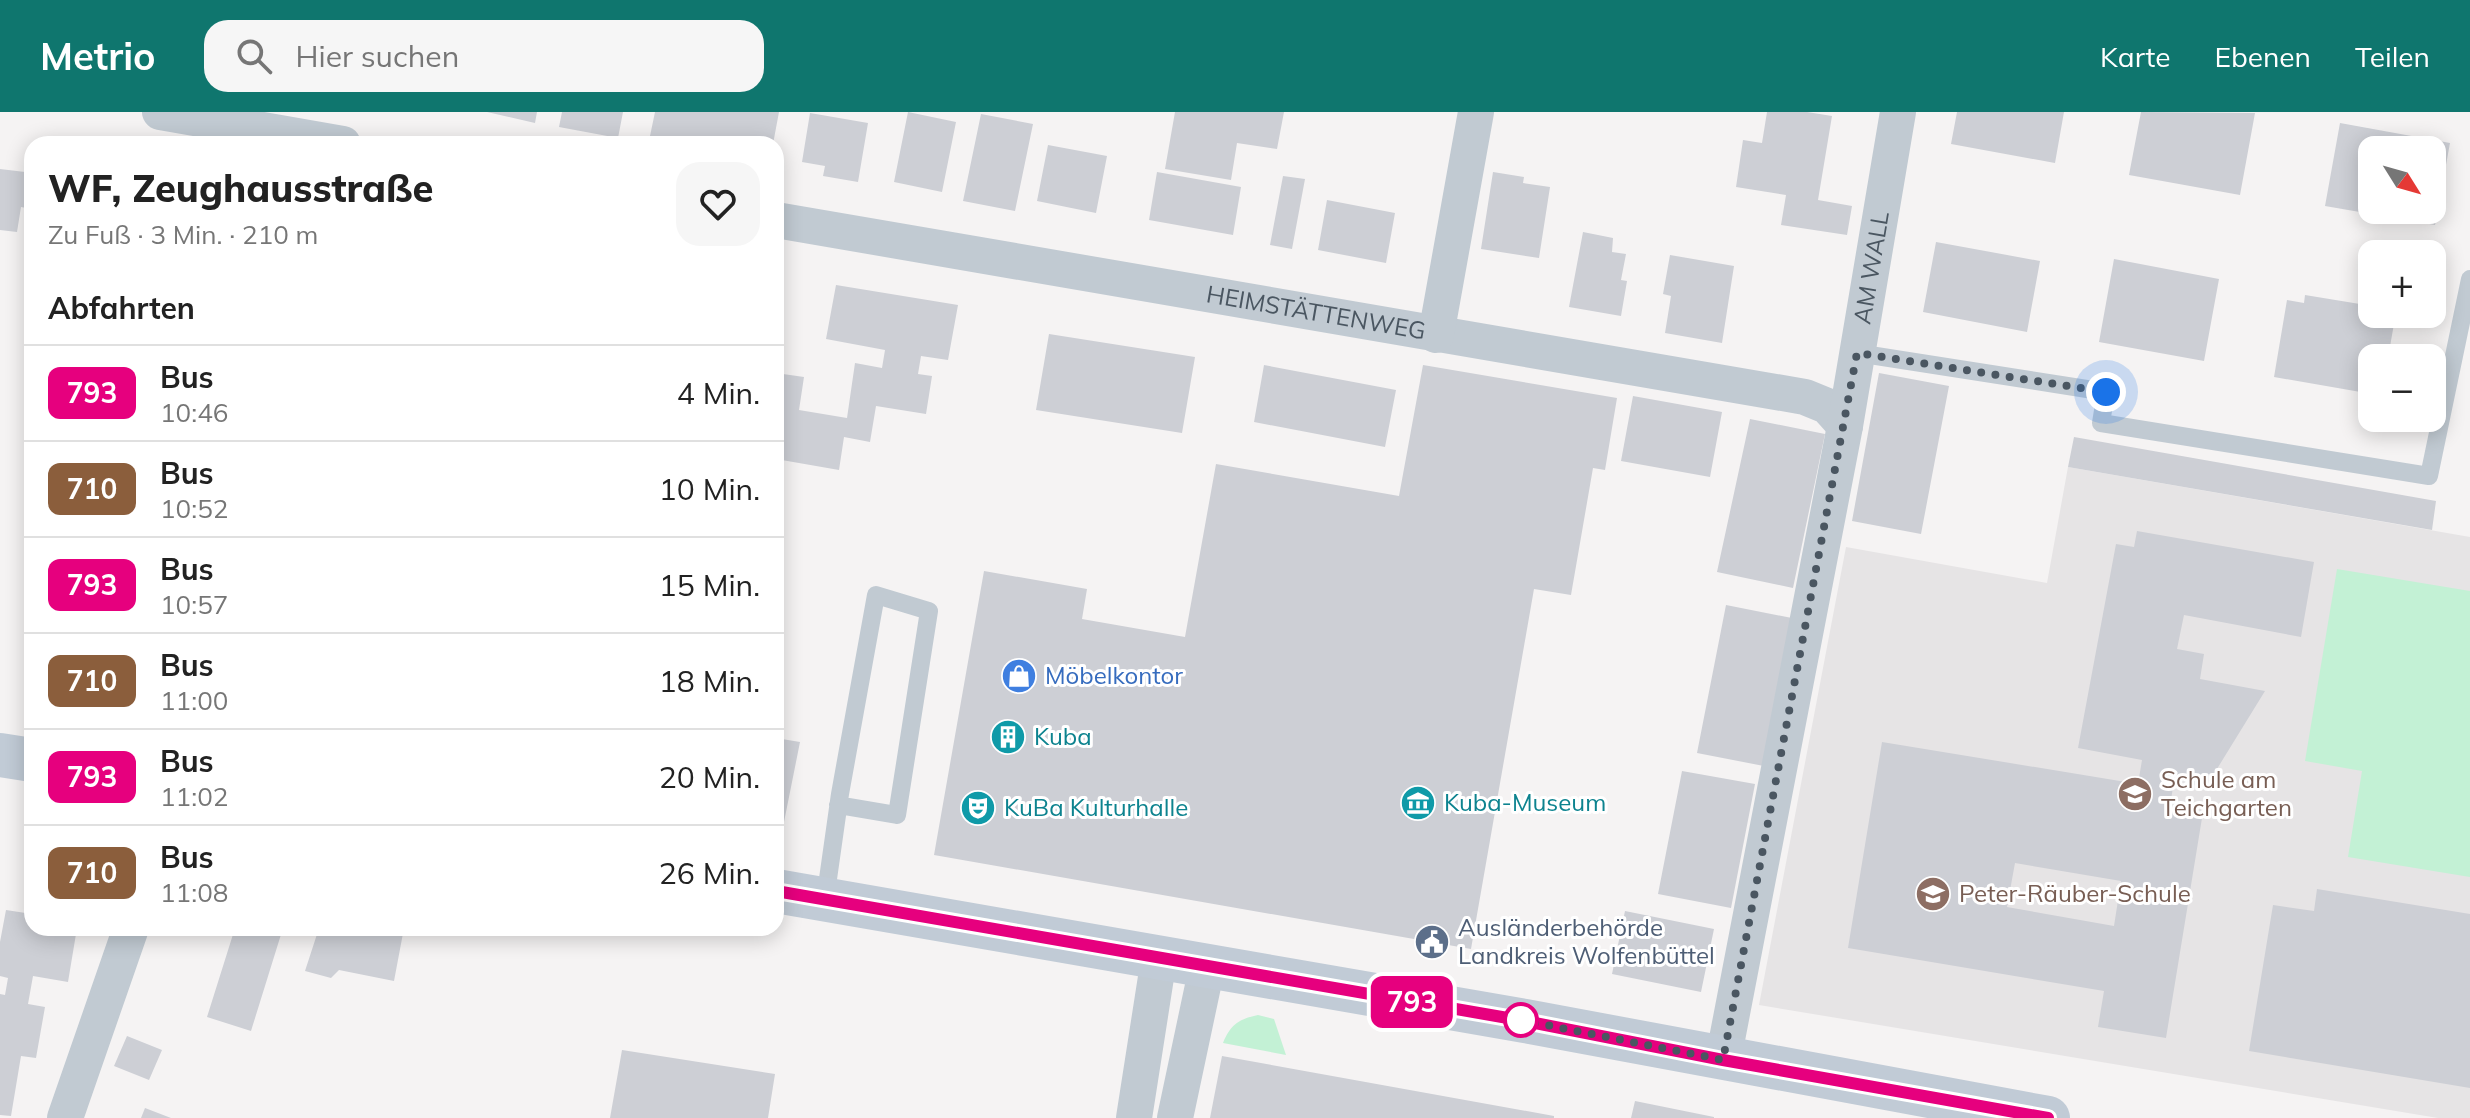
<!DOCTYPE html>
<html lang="de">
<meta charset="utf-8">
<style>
body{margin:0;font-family:Mulish,sans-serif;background:#f6f6f6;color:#222;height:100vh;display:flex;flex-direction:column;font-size:30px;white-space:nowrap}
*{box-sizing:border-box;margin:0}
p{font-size:26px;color:#767676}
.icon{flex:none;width:44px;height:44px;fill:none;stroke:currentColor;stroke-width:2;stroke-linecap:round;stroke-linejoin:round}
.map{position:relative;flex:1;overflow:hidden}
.sheet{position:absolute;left:24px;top:24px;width:760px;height:800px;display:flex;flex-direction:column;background:#fff;border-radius:24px;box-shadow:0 4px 20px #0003}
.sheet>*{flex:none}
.badge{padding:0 16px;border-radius:12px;font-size:28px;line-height:52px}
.needle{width:52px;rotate:127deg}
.tools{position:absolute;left:2358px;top:24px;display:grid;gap:16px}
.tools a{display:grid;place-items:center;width:88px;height:88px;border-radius:16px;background:#fff;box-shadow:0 4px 20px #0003;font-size:40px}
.you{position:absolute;width:40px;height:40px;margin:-20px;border:6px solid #fff;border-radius:50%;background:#1a73e8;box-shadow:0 0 0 12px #1a73e833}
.map>.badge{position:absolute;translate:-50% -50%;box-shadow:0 0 0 4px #fff}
h2{padding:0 24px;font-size:30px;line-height:72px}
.round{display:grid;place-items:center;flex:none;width:84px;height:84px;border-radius:24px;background:#f6f6f6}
.headline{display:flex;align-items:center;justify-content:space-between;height:136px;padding:0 24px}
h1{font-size:38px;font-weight:800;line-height:60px}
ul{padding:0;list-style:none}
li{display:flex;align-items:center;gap:24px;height:96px;padding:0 24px;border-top:2px solid #e0e0e0}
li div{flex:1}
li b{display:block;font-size:30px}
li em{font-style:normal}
li .badge{min-width:88px;font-weight:700;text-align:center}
header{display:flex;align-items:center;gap:48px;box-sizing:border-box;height:112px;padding:0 40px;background:#0f766e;color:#fff}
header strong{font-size:38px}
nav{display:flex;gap:44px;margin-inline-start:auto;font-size:28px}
.search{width:560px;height:72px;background:#f6f6f6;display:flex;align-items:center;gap:20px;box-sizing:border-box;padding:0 28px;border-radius:24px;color:#767676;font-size:30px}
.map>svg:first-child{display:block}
</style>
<header>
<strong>Metrio</strong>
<div class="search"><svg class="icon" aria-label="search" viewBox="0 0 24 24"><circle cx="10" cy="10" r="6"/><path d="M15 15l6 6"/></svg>Hier suchen</div>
<nav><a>Karte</a><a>Ebenen</a><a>Teilen</a></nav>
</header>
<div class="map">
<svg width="2470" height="1006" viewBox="0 0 2470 1006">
<rect width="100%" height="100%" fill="#f5f3f3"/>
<!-- education -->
<path fill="#e6e4e5" d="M 2068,355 L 2470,425 L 2470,1006 L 2438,1006 L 1759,893 L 1846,435 L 2047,471 Z"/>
<!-- green -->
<path fill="#c3f1d5" d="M 2337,457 L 2470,479 L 2470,765 L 2348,745 L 2362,659 L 2305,649 Z
M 1258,903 L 1274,907 L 1286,943 L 1223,931 C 1231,912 1239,907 1258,903 Z"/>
<!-- building -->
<path fill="#cdcfd5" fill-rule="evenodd" d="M 487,0 L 537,0 L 535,11 Z
M 562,0 L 623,0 L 618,26 L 559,15 Z
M 655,0 L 779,0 L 773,32 L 694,32 L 650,24 Z
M 908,0 L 956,10 L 942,80 L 894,70 Z
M 1175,0 L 1284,0 L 1277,37 L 1237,31 L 1231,68 L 1165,57 Z
M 1767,0 L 1807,0 L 1832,4 L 1818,88 L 1852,94 L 1847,123 L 1781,113 L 1786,83 L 1736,75 L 1743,28 L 1762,31 Z
M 1957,0 L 2064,0 L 2055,51 L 1951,32 Z
M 2141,0 L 2255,1 L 2240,83 L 2129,63 Z
M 810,1 L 868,11 L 858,70 L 823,64 L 825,54 L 802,50 Z
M 981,2 L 1033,12 L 1015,99 L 963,89 Z
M 2340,11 L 2450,31 L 2435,113 L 2325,94 ZM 2372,38 L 2432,38 L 2432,98 L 2372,98 Z
M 1048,33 L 1107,44 L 1096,101 L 1037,89 Z
M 29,38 L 32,38 L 32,97 L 21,95 L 17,120 L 0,118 L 0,57 L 25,60 Z
M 1157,60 L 1241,75 L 1233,123 L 1149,108 Z
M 1493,60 L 1524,65 L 1523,71 L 1550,75 L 1539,146 L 1481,137 Z
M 1283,64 L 1305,67 L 1292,137 L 1270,133 Z
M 1327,88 L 1395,101 L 1386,151 L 1318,138 Z
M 1583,120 L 1613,126 L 1612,140 L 1626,142 L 1621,168 L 1627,169 L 1621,204 L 1569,195 Z
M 1936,130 L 2040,149 L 2027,220 L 1923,200 Z
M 1670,143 L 1734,154 L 1722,231 L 1665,221 L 1671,184 L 1663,182 Z
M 2114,147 L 2219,167 L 2204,249 L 2099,230 Z
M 836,173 L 958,193 L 948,248 L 921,244 L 918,262 L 932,264 L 926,302 L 876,294 L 870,330 L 844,325 L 839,358 L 776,347 L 776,261 L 804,265 L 799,298 L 847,306 L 855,251 L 882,256 L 885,238 L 826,227 Z
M 2305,183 L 2372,194 L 2372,202 L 2395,206 L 2388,246 L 2372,246 L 2372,282 L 2274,265 L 2287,188 L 2304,191 Z
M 1049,222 L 1195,245 L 1182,321 L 1036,298 Z
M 1264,253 L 1396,278 L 1385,335 L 1254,310 Z
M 1423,253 L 1617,286 L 1605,358 L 1593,356 L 1571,483 L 1534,477 L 1471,837 L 934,743 L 984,459 L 1087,477 L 1082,507 L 1185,525 L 1216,352 L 1399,384 Z
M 1879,261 L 1949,274 L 1921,422 L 1852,409 Z
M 1633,284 L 1722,300 L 1710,365 L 1621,349 Z
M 1750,307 L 1825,322 L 1793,476 L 1717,460 Z
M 2074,325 L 2436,389 L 2432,418 L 2068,355 Z
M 2137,419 L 2314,450 L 2301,525 L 2184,503 L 2177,537 L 2204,542 L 2200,567 L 2265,579 L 2204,678 L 2175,663 L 2169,700 L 2202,706 L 2166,926 L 2098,915 L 2104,879 L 1848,836 L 1882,630 L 2138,672 L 2142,648 L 2078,636 L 2116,432 L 2134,435 ZM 2015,751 L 2121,769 L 2114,814 L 2007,795 Z
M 1726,493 L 1797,507 L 1769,655 L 1697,641 Z
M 776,626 L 800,630 L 784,710 L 776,709 Z
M 1682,659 L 1755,672 L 1731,796 L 1658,782 Z
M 2317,777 L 2470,802 L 2470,976 L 2249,939 L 2273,793 L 2314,799 Z
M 6,798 L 32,802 L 32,816 L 77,816 L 68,870 L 33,864 L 28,892 L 45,895 L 36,946 L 21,944 L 11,1004 L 0,1003 L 0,882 L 5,883 L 8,866 L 0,864 L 0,830 Z
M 1625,799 L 1714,817 L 1701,880 L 1612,862 Z
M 235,816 L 283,816 L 251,919 L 207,905 Z
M 319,816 L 343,819 L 343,816 L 404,816 L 394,869 L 339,858 L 331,866 L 305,859 Z
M 127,924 L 162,938 L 149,968 L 114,954 Z
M 622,938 L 775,962 L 768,1006 L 610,1006 Z
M 1222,944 L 1554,1004 L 1554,1006 L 1210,1006 Z
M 1635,989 L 1714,1005 L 1714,1006 L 1631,1006 Z
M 145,996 L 171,1006 L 141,1006 Z"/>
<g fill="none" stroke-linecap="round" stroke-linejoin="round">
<!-- service -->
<path stroke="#c1cad2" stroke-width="18" d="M 1857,241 L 2106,280 L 2101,311 L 2429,364 L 2470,167
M 825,788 L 840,682 L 876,483 L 929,499 L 897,703 L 838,693"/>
<!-- minor -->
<g stroke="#c1cad2" stroke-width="36">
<path d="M 160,0 L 343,32"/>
<path id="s1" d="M 776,108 L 1805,285 L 1827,294 L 1845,314"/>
<path d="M 1436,223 L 1476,0"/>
<path id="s2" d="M 1723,948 L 1845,314 L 1898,0"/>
<path d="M 65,1006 L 131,816"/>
<path d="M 1134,1006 L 1159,846"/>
<path d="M 1175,1006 L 1207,855"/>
</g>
<!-- secondary -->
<path stroke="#c1cbd6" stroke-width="44" d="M 0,643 L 32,648
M 776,779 L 1525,909 L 2048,1006"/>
</g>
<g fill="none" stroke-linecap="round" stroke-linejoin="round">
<!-- line casing -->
<g stroke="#fff" stroke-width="18">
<path id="line" d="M 776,779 L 1525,909 L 1723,948 L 2048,1006"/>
</g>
<!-- line -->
<use href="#line" stroke="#e6007e" stroke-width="12"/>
<!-- walk -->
<path stroke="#4a5661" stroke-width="8" stroke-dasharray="0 14.4" d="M 1521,908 L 1723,948 L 1857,241 L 2106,280"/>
</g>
<!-- icons -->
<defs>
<g id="shop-disc" transform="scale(1.8)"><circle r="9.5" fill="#3f7fe0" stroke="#fff"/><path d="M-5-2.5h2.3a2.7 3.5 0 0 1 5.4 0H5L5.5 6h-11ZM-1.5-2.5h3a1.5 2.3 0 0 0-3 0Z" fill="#fff"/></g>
<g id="building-disc" transform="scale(1.8)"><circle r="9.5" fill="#0f9aa8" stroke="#fff"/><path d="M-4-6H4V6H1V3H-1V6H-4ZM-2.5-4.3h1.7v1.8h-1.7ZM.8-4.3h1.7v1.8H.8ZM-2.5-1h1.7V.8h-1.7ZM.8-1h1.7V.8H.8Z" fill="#fff"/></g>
<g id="school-disc" transform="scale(1.8)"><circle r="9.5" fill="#8d6e63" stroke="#fff"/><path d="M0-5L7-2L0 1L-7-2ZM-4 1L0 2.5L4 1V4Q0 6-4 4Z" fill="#fff"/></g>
<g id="museum-disc" transform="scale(1.8)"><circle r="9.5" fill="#0f9aa8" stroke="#fff"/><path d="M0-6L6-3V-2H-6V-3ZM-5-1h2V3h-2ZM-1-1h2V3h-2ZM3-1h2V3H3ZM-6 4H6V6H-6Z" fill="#fff"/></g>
<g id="theatre-disc" transform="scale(1.8)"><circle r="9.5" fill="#0f9aa8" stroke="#fff"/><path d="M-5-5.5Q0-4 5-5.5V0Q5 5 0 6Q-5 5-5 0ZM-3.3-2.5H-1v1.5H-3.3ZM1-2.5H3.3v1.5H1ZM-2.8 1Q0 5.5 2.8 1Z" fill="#fff"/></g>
<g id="civic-disc" transform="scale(1.8)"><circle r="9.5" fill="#5c6f8a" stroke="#fff"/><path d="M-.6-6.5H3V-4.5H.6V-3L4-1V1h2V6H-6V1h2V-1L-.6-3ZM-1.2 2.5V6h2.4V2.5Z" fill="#fff"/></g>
</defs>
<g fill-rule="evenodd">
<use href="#shop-disc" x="1019" y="564"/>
<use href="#building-disc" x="1008" y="625"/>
<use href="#school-disc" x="2135" y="682"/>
<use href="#museum-disc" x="1418" y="691"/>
<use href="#theatre-disc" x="978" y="696"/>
<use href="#school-disc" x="1933" y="782"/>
<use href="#civic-disc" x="1432" y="830"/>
</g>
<!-- markers -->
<circle fill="#fff" stroke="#e6007e" stroke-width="4" cx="1521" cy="908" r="16"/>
<g text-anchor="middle" stroke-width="6" stroke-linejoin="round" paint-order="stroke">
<!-- street labels -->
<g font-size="24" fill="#4a5661" stroke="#fff">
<text dy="8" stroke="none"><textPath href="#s2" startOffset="806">AM WALL</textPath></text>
<text dy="8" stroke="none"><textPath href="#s1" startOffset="548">HEIMSTÄTTENWEG</textPath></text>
</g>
<!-- shop labels -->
<g font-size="24" fill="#366cbe" stroke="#fff" text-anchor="start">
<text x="1045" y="572">Möbelkontor</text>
</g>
<!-- culture labels -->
<g font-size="24" fill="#0d838f" stroke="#fff" text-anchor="start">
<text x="1034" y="633">Kuba</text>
<text x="1444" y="699">Kuba-Museum</text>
<text x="1004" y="704">KuBa Kulturhalle</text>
</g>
<!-- education labels -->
<g font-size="24" fill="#785e54" stroke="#fff" text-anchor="start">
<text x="2161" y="676">Schule am<tspan x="2161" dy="28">Teichgarten</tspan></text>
<text x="1959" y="790">Peter-Räuber-Schule</text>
</g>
<!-- service labels -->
<g font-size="24" fill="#4e5e75" stroke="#fff" text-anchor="start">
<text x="1458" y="824">Ausländerbehörde<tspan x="1458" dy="28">Landkreis Wolfenbüttel</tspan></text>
</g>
</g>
</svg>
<div class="tools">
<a><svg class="needle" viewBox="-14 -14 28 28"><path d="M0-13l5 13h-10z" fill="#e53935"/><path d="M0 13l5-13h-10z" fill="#767676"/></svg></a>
<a>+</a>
<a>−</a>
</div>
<div class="you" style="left:2106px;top:280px"></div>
<b class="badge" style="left:1412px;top:890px;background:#e6007e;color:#fff">793</b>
<section class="sheet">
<div class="headline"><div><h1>WF, Zeughausstraße</h1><p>Zu Fuß · 3 Min. · 210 m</p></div><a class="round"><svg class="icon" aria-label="heart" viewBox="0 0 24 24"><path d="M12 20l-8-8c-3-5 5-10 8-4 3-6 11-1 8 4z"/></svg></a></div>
<h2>Abfahrten</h2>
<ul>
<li><span class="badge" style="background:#e6007e;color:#fff">793</span><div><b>Bus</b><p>10:46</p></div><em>4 Min.</em></li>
<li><span class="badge" style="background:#8b5e3c;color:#fff">710</span><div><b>Bus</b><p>10:52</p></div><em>10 Min.</em></li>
<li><span class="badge" style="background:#e6007e;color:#fff">793</span><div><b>Bus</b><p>10:57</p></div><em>15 Min.</em></li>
<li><span class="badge" style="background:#8b5e3c;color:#fff">710</span><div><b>Bus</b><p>11:00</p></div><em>18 Min.</em></li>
<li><span class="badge" style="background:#e6007e;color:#fff">793</span><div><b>Bus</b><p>11:02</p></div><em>20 Min.</em></li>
<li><span class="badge" style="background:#8b5e3c;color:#fff">710</span><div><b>Bus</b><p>11:08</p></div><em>26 Min.</em></li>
</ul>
</section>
</div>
